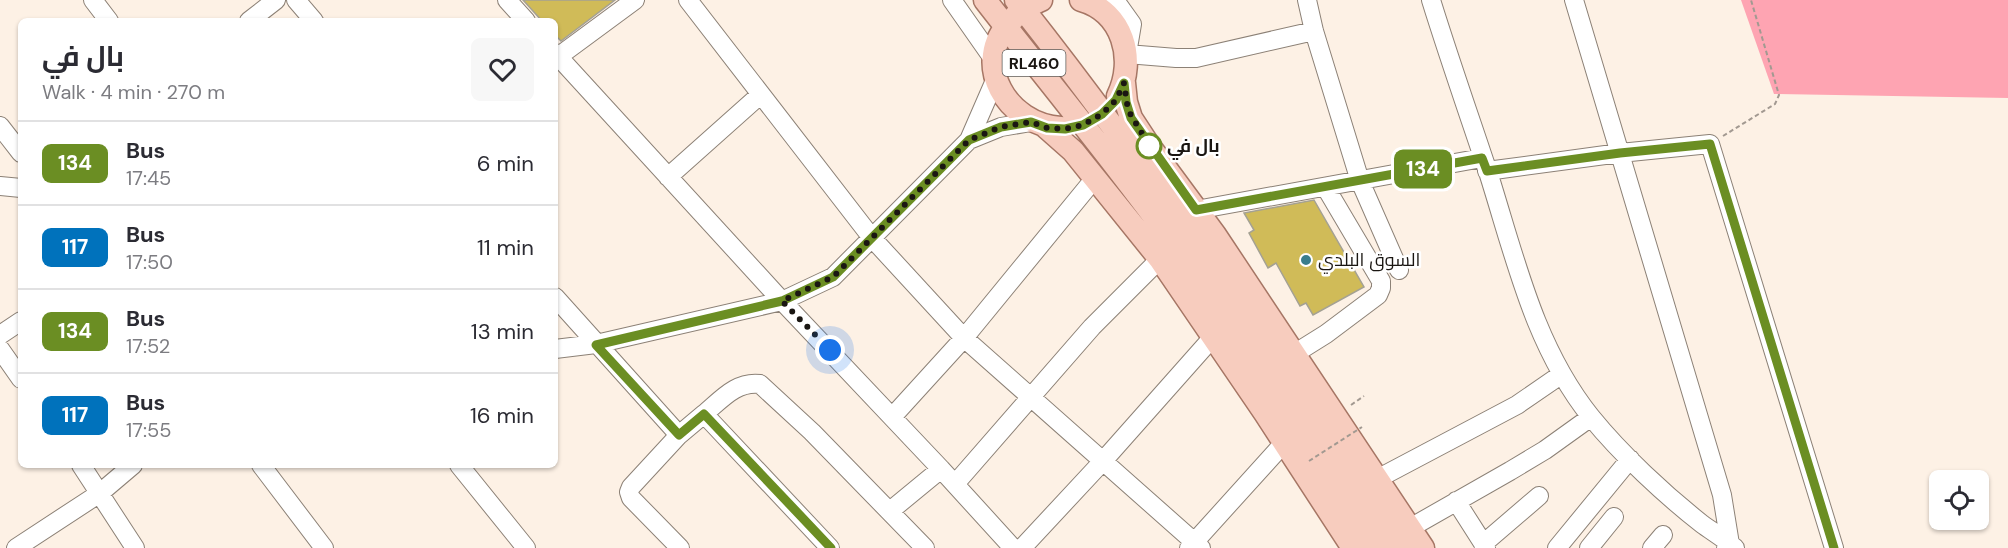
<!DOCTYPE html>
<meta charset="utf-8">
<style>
body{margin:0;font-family:"DM Sans",Cairo,sans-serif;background:#f7f7f7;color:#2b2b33;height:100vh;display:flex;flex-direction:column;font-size:22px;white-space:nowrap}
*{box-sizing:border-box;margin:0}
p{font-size:20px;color:#7c7c81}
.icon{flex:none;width:33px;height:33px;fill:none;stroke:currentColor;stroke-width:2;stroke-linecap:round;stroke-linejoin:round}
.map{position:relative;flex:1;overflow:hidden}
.details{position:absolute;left:18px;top:18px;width:540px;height:450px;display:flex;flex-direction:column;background:#fff;border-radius:9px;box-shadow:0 2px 4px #0004}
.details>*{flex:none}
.badge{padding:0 12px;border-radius:9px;font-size:21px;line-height:39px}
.tools{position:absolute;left:1929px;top:470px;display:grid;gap:12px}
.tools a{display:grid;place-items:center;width:60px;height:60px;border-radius:9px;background:#fff;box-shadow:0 2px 4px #0004;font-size:30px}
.you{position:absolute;width:30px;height:30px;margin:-15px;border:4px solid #fff;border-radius:50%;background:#1a73e8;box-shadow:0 0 0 9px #1a73e833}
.map>.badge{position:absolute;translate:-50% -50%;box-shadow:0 0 0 3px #fff}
.round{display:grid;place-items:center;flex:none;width:63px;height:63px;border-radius:9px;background:#f7f7f7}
.head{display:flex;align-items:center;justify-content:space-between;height:102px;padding:0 24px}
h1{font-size:28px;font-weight:700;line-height:45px}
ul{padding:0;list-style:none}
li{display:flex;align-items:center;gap:18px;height:84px;padding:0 24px;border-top:2px solid #e1e1e2}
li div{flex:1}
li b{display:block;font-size:22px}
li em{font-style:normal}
li .badge{min-width:66px;font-weight:700;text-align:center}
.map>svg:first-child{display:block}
</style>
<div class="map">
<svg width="2008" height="548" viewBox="0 0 2008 548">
<rect width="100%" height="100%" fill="#fdf1e5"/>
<!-- green -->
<path fill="#fea4b2" d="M 1741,0 L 2008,0 L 2008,98 L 1774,94 Z"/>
<!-- building -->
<path fill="#d0bb58" stroke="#a4a193" stroke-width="1.5" d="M 523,0 L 615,0 L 561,41 L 555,35 L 555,21 L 542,21 Z
M 1314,200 L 1364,287 L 1313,315 L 1306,303 L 1300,306 L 1276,263 L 1268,268 L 1249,233 L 1254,230 L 1244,213 Z"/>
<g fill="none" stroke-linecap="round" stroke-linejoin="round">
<!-- minor casing -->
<g stroke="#8c8176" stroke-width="20">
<path id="minor" d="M 93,0 L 109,21
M 296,0 L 314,21
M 507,0 L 526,21
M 688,0 L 872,238 L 964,338 L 1095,178
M 952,0 L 994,60
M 1307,0 L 1314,31 L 1360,181 L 1399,270
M 1431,0 C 1449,58 1469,115 1488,172 C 1515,257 1534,346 1591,417 C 1621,454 1665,495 1702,524 C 1713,532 1725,539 1735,548
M 1574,0 L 1722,495 L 1730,544 L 1726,548
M 1086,2 L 1117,3 L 1132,24 L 1127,54 L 1176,58 L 1196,58 L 1314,31
M 249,21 L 276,0
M 555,53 L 782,301 L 941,469
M 555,59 L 635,0
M 0,126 L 21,153
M 969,140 L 1001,127 L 1031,122
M 1487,171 L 1620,153 L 1710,144 L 1834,548
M 668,177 L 760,95
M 0,186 L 21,188
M 1196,210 L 1482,158
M 555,297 L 679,435 L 631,487 L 629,492 L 631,498 L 680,548
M 0,335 L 21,321
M 0,349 L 21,379
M 555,349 L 596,344 L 782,301 L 833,277 L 969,140 L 996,78
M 1294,354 L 1326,334 L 1378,295 L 1381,288 L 1381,281 L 1326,188
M 704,414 C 721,400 736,381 760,384 L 812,432 L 925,548
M 893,416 L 964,338 L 1201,548
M 679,435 L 704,414 L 830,548
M 81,465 L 135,548
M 261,465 L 324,548
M 459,465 L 526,548
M 1377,479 L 1517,405 L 1562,374
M 955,484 L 1092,327 L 1160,259
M 1456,501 L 1486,548
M 890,511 L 941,469 L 1013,548
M 1410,528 L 1510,471 L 1545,450 L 1591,417
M 1483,544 L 1539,496
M 16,548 L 100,493 L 133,465
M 1022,548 L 1103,461 L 1213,337
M 1189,548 L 1284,443
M 1557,548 L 1630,459
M 1589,548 L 1614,517
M 1652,548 L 1663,535"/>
</g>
<!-- major casing -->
<g stroke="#a67665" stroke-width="25">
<path id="major" d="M 985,0 C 1051,85 1120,168 1183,256 C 1251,351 1313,450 1377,548
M 1016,0 C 1155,175 1278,360 1399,548
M 1041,0 C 1035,3 1029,5 1024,8 C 1019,11 1015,17 1011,21 C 970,63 1007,125 1061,128
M 1081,0 C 1123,12 1136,59 1118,96
M 1124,83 L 1126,102 L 1131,118 L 1150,147 L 1215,235 L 1423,548
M 1047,128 L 1073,151 L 1160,259 L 1265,413 L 1353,548"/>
</g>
<!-- path -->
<path stroke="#a29991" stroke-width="2" stroke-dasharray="4.5 3" stroke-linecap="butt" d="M 1723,136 L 1775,104 L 1779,95 L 1751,0
M 1351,405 L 1364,396"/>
<!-- minor -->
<use href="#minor" stroke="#fff" stroke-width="18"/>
<!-- major -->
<use href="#major" stroke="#f7ccbe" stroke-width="22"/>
<!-- path-bridge -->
<path stroke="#a29991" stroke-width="2" stroke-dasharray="4.5 3" stroke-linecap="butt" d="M 1309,461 L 1362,427"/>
</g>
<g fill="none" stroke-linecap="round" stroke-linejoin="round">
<!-- line casing -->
<g stroke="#fff" stroke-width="14">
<path id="line" d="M 831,548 L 704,414 L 679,435 L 596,345 L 782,301 L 833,277 L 969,140 L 1001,127 L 1031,122 L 1047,128 L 1065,129 L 1083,125 L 1102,114 L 1116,100 L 1124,83 L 1126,102 L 1131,118 L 1196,210 L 1482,158 L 1487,171 L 1620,153 L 1710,144 L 1834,548"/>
</g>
<!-- line -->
<use href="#line" stroke="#6b8e23" stroke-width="9"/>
<!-- walk -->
<path stroke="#1a1612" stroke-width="6" stroke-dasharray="0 10.8" d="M 830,350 L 782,301 L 833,277 L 969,140 L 1001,127 L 1031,122 L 1047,128 L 1065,129 L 1083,125 L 1102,114 L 1116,100 L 1124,83 L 1128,110 L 1150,147 L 1149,146"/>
</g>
<!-- markers -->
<circle fill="#fff" stroke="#6b8e23" stroke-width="3" cx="1149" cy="146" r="12"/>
<circle fill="#397d8c" stroke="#fff" stroke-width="2" cx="1306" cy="260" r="6"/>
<g text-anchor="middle" stroke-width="5" stroke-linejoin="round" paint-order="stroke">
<!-- shield labels -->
<rect fill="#fff" stroke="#5f5c59" stroke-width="1.5" x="1002.5" y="50" width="63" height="26" rx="4.5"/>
<g font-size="16" font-weight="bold" fill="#1a1612">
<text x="1034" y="69">RL460</text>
</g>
<!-- stop labels -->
<g font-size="18" font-weight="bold" fill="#1a1612" stroke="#fff" text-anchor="start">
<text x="1167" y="152">بال في</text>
</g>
<!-- poi labels -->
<g font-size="18" fill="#1a1612" stroke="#fff" text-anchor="start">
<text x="1318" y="266">السوق البلدي</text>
</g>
</g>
</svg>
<div class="tools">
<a><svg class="icon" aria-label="locate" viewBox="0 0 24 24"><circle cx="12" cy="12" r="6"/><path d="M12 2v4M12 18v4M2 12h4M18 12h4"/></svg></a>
</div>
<div class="you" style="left:830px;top:350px"></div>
<b class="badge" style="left:1423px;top:169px;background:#6b8e23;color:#fff">134</b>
<section class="details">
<div class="head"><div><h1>بال في</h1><p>Walk · 4 min · 270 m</p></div><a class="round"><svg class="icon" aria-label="heart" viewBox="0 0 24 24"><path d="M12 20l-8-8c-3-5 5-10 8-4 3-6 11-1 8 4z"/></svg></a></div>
<ul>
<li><span class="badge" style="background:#6b8e23;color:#fff">134</span><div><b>Bus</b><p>17:45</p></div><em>6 min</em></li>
<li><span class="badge" style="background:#0072bc;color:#fff">117</span><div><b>Bus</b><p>17:50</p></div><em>11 min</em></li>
<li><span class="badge" style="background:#6b8e23;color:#fff">134</span><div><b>Bus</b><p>17:52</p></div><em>13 min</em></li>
<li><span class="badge" style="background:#0072bc;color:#fff">117</span><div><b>Bus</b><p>17:55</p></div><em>16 min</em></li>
</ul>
</section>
</div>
